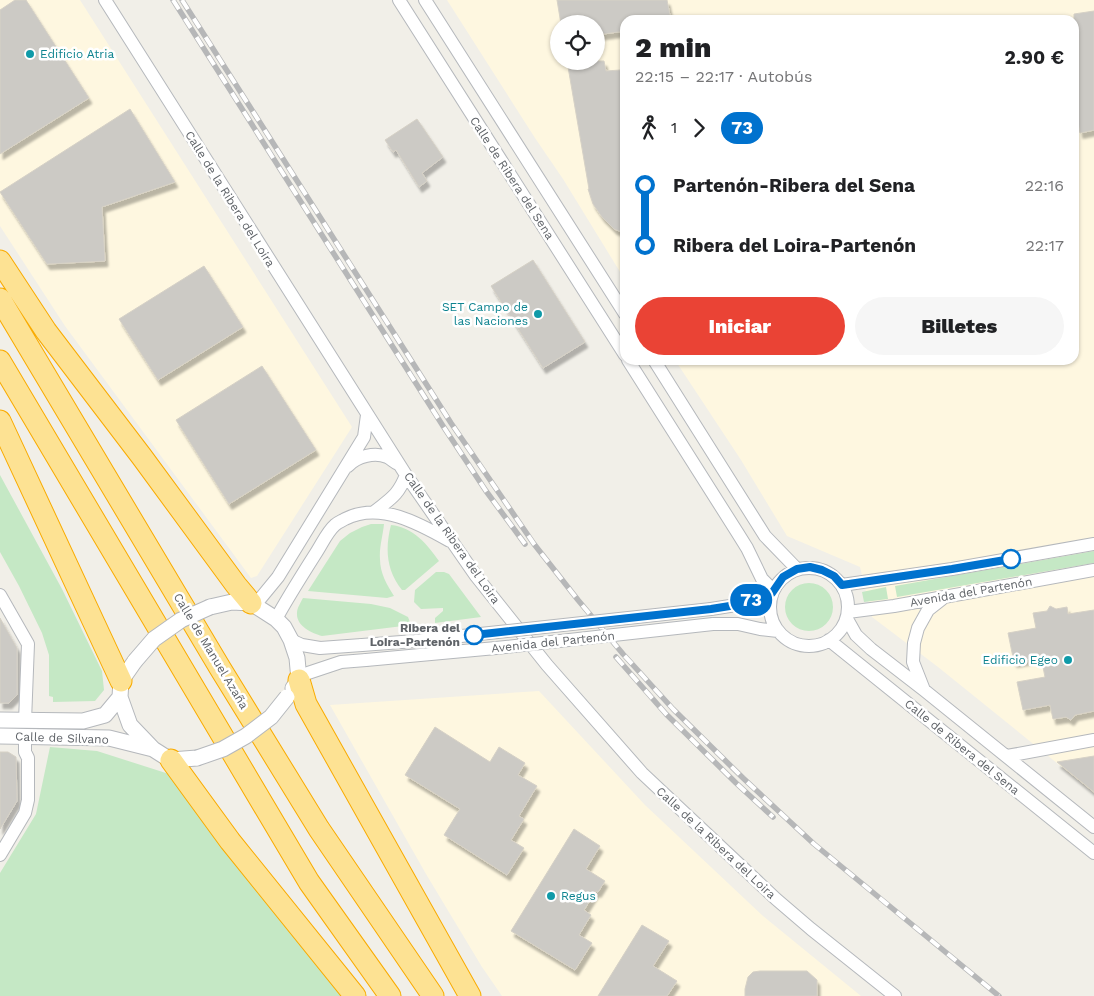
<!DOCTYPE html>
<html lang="es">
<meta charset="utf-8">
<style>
body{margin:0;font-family:"Work Sans",sans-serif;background:#f6f6f6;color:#202124;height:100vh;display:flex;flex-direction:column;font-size:19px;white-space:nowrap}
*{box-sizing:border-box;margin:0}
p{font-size:16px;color:#757577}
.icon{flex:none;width:28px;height:28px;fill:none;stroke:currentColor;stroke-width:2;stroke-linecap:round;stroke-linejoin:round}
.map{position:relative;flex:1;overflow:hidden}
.panel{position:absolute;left:620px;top:15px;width:459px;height:350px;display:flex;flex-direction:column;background:#fff;border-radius:15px;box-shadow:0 1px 4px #0004}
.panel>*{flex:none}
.badge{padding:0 10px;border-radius:16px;font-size:18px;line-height:32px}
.fabs{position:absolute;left:550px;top:15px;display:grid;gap:10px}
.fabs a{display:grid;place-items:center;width:55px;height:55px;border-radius:50%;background:#fff;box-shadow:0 1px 4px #0004;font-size:25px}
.map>.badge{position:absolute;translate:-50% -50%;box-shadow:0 0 0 2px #fff}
.legs{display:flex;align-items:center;gap:8px;height:55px;padding:0 15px;font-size:16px}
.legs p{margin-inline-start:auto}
.summary{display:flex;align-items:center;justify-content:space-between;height:85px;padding:0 15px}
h1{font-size:28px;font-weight:800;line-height:38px}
.action{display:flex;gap:10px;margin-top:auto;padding:10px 15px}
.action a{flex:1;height:58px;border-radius:30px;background:#ea4335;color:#fff;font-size:20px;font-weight:800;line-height:58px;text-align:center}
.action a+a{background:#f6f6f6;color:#202124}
ul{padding:0 15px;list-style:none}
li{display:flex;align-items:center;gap:18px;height:60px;font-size:19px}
li i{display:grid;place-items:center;width:8px;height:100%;margin:0 6px;background:currentColor}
li i::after{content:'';width:12px;height:12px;margin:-6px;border:4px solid;border-radius:50%;background:#fff}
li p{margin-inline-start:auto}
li:first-child i{background:linear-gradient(#0000 50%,currentColor 0)}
li:last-child i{background:linear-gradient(currentColor 50%,#0000 0)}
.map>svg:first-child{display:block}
</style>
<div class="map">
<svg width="1094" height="996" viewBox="0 0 1094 996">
<defs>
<filter id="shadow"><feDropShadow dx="3" dy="5.5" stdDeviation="1" flood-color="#0004"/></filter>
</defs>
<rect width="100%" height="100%" fill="#f1efe8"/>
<!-- commercial -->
<path fill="#fef7e0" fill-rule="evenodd" d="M 0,0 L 80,0 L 352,427 L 257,576 L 251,578 L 65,326 L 0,226 Z
M 447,0 L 1094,0 L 1094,793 L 938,667 L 872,617 L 860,567 L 787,536 L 741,460 L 675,360 L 1074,360 L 1074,20 L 625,20 L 625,280 L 563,179 L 535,138 ZM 559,24 L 596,24 L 596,61 L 559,61 Z
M 539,691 L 645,805 L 763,916 L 861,996 L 502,996 L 482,967 L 426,874 L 330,705 Z"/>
<!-- green -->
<path fill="#c5e8c5" d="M 0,475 L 62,589 L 102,671 L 104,690 L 95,701 L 53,702 L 53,697 L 49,696 L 49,655 L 42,633 L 19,586 L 0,552 Z
M 371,524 L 384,524 C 383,535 379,548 380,559 C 380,573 387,585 394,596 L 387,598 L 308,591 L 340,541 L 350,533 L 362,527 Z
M 391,525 C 413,527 428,545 439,561 L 405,590 L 402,590 C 386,570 385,548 391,525 Z
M 1094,551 L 1094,563 L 897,597 L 895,586 Z
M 436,572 L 444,572 L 449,574 L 481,617 L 435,623 L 435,618 L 443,611 L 443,608 L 421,609 L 414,602 L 415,590 Z
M785 607a24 24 0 1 1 48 0a24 24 0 1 1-48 0Z
M 886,587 L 888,599 L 864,602 L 862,592 Z
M 303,598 L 371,604 L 390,608 L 408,617 L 411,625 L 322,636 C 312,633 296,626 297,613 C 297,608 301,602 303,598 Z
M 50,747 L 97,751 L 169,774 L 347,996 L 0,996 L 0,873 L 36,814 Z"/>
<!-- building -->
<path fill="#cccac5" stroke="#d6d1c6" filter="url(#shadow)" d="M 15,0 L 26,0 L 89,98 L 0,154 L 0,10 Z
M 557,0 L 667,0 L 671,20 L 625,20 L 625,31 L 596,35 L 596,24 L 561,24 Z
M 1094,11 L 1094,130 L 1080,133 L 1075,104 L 1074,104 L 1074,14 Z
M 567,61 L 604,61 L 606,71 L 620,70 L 625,91 L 625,233 L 614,229 L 602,217 L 593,204 L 588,189 L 589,189 Z
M 130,109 L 175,182 L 102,207 L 105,261 L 47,264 L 0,192 Z
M 417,119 L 443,157 L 422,173 L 427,181 L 419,187 L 396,150 L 393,152 L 385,140 Z
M 533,260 L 585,342 L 543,368 L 491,286 Z
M 204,266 L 243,327 L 158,380 L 119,319 Z
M 262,366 L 316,450 L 229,504 L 176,420 Z
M 1050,606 L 1056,609 L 1067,607 L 1068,614 L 1094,610 L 1094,711 L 1075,715 L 1071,720 L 1066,717 L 1053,719 L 1050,705 L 1023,710 L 1017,682 L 1045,677 L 1041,657 L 1014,662 L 1008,633 L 1036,628 L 1033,613 L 1047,611 Z
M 0,618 L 17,648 L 17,695 L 9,703 L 0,703 Z
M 435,727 L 490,762 L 499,747 L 525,763 L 518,775 L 537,786 L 519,816 L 524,819 L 511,840 L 524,848 L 507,875 L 444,835 L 460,809 L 405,775 Z
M 0,752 L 8,752 L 16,757 L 17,801 L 0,829 Z
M 1094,756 L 1094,792 L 1057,762 Z
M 574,829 L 600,846 L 586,869 L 605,881 L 598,892 L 596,891 L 584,910 L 591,915 L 579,935 L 592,943 L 575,970 L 511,931 Z
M 642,925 L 669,941 L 653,966 L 677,981 L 667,996 L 598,996 Z
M 760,971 L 807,971 L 817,980 L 817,996 L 745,996 L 745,989 L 748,977 L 753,972 Z"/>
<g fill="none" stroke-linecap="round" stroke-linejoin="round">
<!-- minor casing -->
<g stroke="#b5b8bc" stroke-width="14">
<path id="minor" d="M 105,0 L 406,475 L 476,576 L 547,665 L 642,773 L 776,899 L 811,929 L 895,996
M 399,0 L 625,355
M 425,0 L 625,314
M 628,360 L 737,532 L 747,548 L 762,579 L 773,590
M 654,360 L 765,536 L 797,569
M 348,466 C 357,456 375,452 387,457 C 391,459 394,462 398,464
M 374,512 C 390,499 398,496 406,475
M770 607a39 39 0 1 1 78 0a39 39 0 1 1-78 0Z
M 842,585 L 952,569 L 1094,544
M 0,595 L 28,644 L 25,721
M 255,605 L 278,577 L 364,437 L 367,415
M 711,609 L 736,605 L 772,593
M 848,612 L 894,606 L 1094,570
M 276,619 C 288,597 302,575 316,553 C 322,544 327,532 335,525 C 338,522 342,521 345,519 C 380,501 420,524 450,541
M 847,619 L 856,635 L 871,649 L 924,690 L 1094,827
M 713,624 L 738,624 L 760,629 L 778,631
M 291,640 L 302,645 L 320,648 L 362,645
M 829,640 L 1094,853
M 299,676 L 341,662 L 366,660
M 924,690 L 913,662 L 914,643 L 918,628 L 928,610 L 942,599
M 1007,756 L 1094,740
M 0,855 L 25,813 L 28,800 L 28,758 L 25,752 L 25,736"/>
</g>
<!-- tertiary casing -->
<g stroke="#b5b8bc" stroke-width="17">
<path id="tertiary" d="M 210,607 L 232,602 L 251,603 L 276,619 L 284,627 L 291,640 L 297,658 L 299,680 L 293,688
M 135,661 L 121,681 L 120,697 L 130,725 L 153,749 L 164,756 L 171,760 L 197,758
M 0,720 L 83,721 L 105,715 L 120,697
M 0,736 L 109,738 L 153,749"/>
</g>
<!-- motorway casing -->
<g stroke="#f9ab00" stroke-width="23">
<path id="motorway" d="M 0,261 L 46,331 L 142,457 L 236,585 L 251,603
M 0,299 L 220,668 L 319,829 L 433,996
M 0,361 L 309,882 L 390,996
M 0,421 L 121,681
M 299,680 L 306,704 L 470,996
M 171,760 L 230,841 L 355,996"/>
</g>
<!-- minor -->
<use href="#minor" stroke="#fff" stroke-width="12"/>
<!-- tertiary -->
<use href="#tertiary" stroke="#fff" stroke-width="15"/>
<!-- motorway -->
<use href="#motorway" stroke="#fde293" stroke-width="21"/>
<!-- rail casing -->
<g stroke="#b6b7b8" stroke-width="5.5">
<path id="rail" d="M 173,0 L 443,426 L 486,491 L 525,544
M 182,0 L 451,423 L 534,544 L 578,600 L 623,654 L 673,709 L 743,778 L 814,844 L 999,996
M 616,657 L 666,714 L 736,783 L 773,817"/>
</g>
<!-- rail -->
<use href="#rail" stroke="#fff" stroke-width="4" stroke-dasharray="11" stroke-linecap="butt"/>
<!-- minor-bridge casing -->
<g stroke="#b5b8bc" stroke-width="14" stroke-linecap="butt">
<path id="minor-bridge" d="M 362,645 L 415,641 L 711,609
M 366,660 L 496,648 L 713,624"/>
</g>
<!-- tertiary-bridge casing -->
<g stroke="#b5b8bc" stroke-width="17" stroke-linecap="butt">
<path id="tertiary-bridge" d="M 135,661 L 154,639 L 181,620 L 210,607
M 197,758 L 223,749 L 246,736 L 271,717 L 287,697"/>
</g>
<!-- minor-bridge -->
<use href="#minor-bridge" stroke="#fff" stroke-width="12"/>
<!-- tertiary-bridge -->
<use href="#tertiary-bridge" stroke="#fff" stroke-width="15"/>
</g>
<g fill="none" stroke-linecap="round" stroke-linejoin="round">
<!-- line-1 casing -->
<g stroke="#fff" stroke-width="11">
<path id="line-1" d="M 474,635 L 711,609 L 736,605 L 772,593 L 783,577 L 797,569 L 810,567 L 822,570 L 834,576 L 842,585 L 952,569 L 1011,559"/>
</g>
<!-- line-1 -->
<use href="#line-1" stroke="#0072ce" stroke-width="8"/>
</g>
<!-- markers -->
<g fill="#0f9aa8" stroke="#fff" stroke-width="2">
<circle cx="30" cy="54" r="5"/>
<circle cx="538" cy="314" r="5"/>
<circle cx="1068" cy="660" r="5"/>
<circle cx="551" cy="896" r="5"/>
</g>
<g fill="#fff" stroke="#0072ce" stroke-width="2.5">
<circle cx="1011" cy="559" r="9"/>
<circle cx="474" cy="635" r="9"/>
</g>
<g text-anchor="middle" stroke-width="5" stroke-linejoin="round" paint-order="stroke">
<!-- culture labels -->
<g font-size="12" fill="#0d838f" stroke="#fff" text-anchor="start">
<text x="40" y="58">Edificio Atria</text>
<text x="528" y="311" text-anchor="end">SET Campo de<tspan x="528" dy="14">las Naciones</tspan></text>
<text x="1058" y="664" text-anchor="end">Edificio Egeo</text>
<text x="561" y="900">Regus</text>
</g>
<!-- street labels -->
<g font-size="12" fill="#5f6368" stroke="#fff">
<text transform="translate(512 178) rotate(57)" y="4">Calle de Ribera del Sena</text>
<text transform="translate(230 199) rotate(58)" y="4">Calle de la Ribera del Loira</text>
<text transform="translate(452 538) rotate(55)" y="4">Calle de la Ribera del Loira</text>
<text transform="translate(971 592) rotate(-10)" y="4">Avenida del Partenón</text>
<text transform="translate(553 642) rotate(-6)" y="4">Avenida del Partenón</text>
<text transform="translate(211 651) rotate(59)" y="4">Calle de Manuel Azaña</text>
<text transform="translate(62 738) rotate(2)" y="4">Calle de Silvano</text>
<text transform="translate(962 747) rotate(39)" y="4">Calle de Ribera del Sena</text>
<text transform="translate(716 843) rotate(43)" y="4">Calle de la Ribera del Loira</text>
</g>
<!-- stop labels -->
<g font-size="12" font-weight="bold" fill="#5f6368" stroke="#fff" text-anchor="end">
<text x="460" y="632">Ribera del<tspan x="460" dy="14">Loira-Partenón</tspan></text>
</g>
</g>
</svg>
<div class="fabs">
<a><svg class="icon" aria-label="locate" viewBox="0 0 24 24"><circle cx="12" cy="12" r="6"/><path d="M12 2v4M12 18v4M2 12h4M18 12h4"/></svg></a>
</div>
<b class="badge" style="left:751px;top:600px;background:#0072ce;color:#fff">73</b>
<section class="panel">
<div class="summary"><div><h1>2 min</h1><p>22:15 – 22:17 · Autobús</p></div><b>2.90 €</b></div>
<div class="legs"><svg class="icon" aria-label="walk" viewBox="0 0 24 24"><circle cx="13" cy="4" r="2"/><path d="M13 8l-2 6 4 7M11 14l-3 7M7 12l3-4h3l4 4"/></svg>1<svg class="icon" aria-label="forward" viewBox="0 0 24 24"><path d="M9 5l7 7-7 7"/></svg><b class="badge" style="background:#0072ce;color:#fff">73</b></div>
<ul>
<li><i style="color:#0072ce"></i><b>Partenón-Ribera del Sena</b><p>22:16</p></li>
<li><i style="color:#0072ce"></i><b>Ribera del Loira-Partenón</b><p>22:17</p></li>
</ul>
<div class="action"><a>Iniciar</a><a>Billetes</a></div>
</section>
</div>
